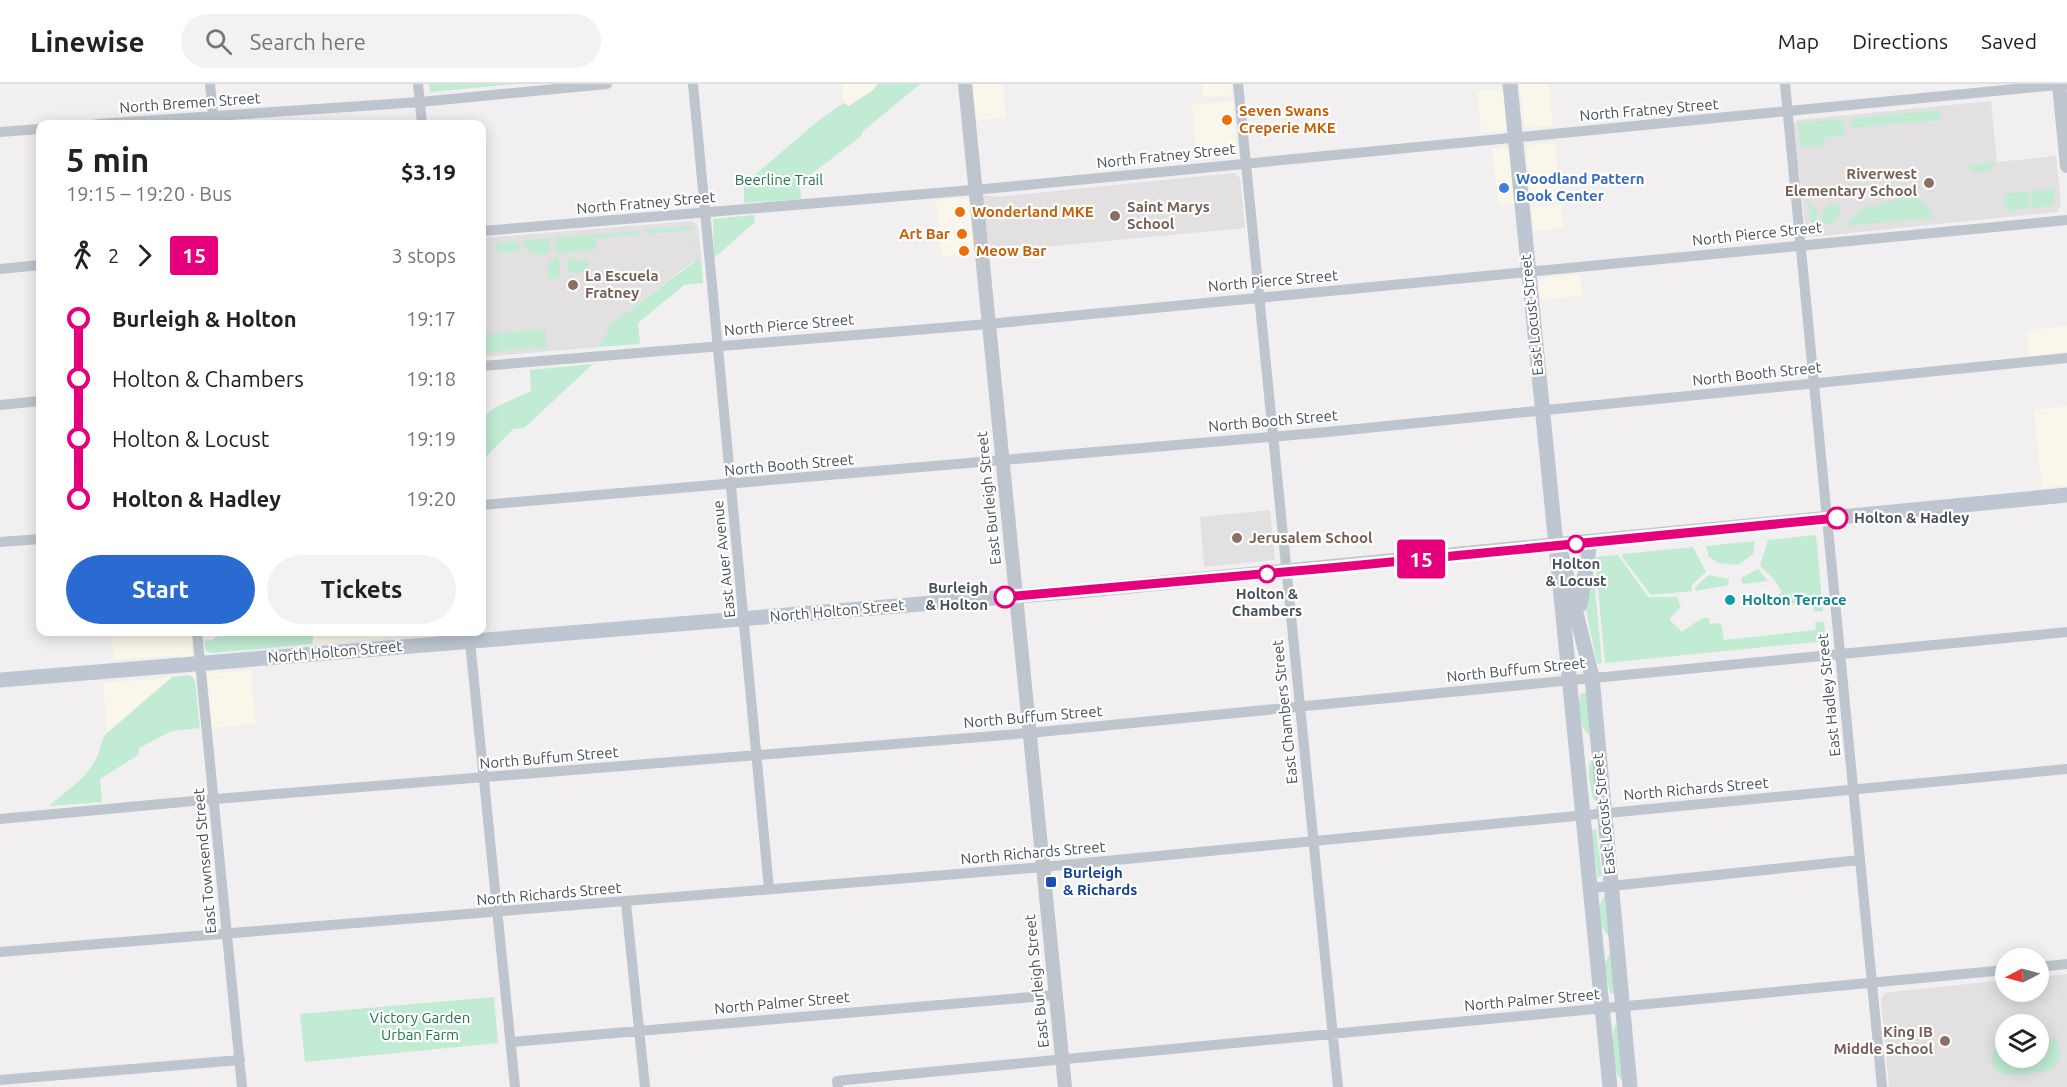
<!DOCTYPE html>
<meta charset="utf-8">
<style>
body{margin:0;font-family:Ubuntu,sans-serif;background:#f2f2f2;color:#222;height:100vh;display:flex;flex-direction:column;font-size:22px;white-space:nowrap}
*{box-sizing:border-box;margin:0}
p{font-size:20px;color:#767676}
.icon{flex:none;width:33px;height:33px;fill:none;stroke:currentColor;stroke-width:2;stroke-linecap:round;stroke-linejoin:round}
.map{position:relative;flex:1;overflow:hidden}
.details{position:absolute;left:36px;top:36px;width:450px;height:516px;display:flex;flex-direction:column;background:#fff;border-radius:12px;box-shadow:0 3px 15px #0003}
.details>*{flex:none}
.badge{padding:0 12px;border-radius:4px;font-size:21px;line-height:39px}
.needle{width:39px;rotate:264deg}
.controls{position:absolute;left:1995px;top:864px;display:grid;gap:12px}
.controls a{display:grid;place-items:center;width:54px;height:54px;border-radius:50%;background:#fff;box-shadow:0 3px 15px #0003;font-size:30px}
.map>.badge{position:absolute;translate:-50% -50%;box-shadow:0 0 0 3px #fff}
.legs{display:flex;align-items:center;gap:9px;height:66px;padding:0 30px;font-size:20px}
.legs p{margin-inline-start:auto}
.summary{display:flex;align-items:center;justify-content:space-between;height:102px;padding:0 30px}
h1{font-size:33px;font-weight:600;line-height:45px}
.cta{display:flex;gap:12px;margin-top:auto;padding:12px 30px}
.cta a{flex:1;height:69px;border-radius:36px;background:#296bd1;color:#fff;font-size:24px;font-weight:600;line-height:69px;text-align:center}
.cta a+a{background:#f2f2f2;color:#222}
ul{padding:0 30px;list-style:none}
li{display:flex;align-items:center;gap:21px;height:60px;font-size:22px}
li i{display:grid;place-items:center;width:9px;height:100%;margin:0 8px;background:currentColor}
li i::after{content:'';width:15px;height:15px;margin:-8px;border:4px solid;border-radius:50%;background:#fff}
li p{margin-inline-start:auto}
li:first-child i{background:linear-gradient(#0000 50%,currentColor 0)}
li:last-child i{background:linear-gradient(currentColor 50%,#0000 0)}
header{display:flex;align-items:center;gap:36px;box-sizing:border-box;height:84px;padding:0 30px;background:#fff;border-bottom:2px solid #e0e0e0}
header strong{font-size:28px}
nav{display:flex;gap:33px;margin-inline-start:auto;font-size:21px}
.search{width:420px;height:54px;background:#f2f2f2;display:flex;align-items:center;gap:15px;box-sizing:border-box;padding:0 21px;border-radius:33px;color:#767676;font-size:22px}
.map>svg:first-child{display:block}
</style>
<header>
<strong>Linewise</strong>
<div class="search"><svg class="icon" aria-label="search" viewBox="0 0 24 24"><circle cx="10" cy="10" r="6"/><path d="M15 15l6 6"/></svg>Search here</div>
<nav><a>Map</a><a>Directions</a><a>Saved</a></nav>
</header>
<div class="map">
<svg width="2067" height="1003" viewBox="0 0 2067 1003">
<rect width="100%" height="100%" fill="#f1efef"/>
<!-- commercial -->
<path fill="#faf6e9" d="M 842,0 L 878,0 L 872,7 L 848,22 L 844,19 Z
M 973,0 L 1003,0 L 1006,34 L 976,36 Z
M 1202,0 L 1231,0 L 1232,11 L 1203,14 Z
M 1519,0 L 1549,0 L 1553,42 L 1525,43 Z
M 1504,5 L 1507,44 L 1503,47 L 1481,49 L 1477,7 Z
M 1233,17 L 1237,70 L 1197,76 L 1192,21 Z
M 1555,59 L 1560,114 L 1531,117 L 1526,64 L 1530,61 Z
M 1504,64 L 1509,66 L 1515,119 L 1498,120 L 1492,65 Z
M 966,114 L 970,116 L 973,170 L 942,173 L 936,116 Z
M 1561,120 L 1563,144 L 1534,147 L 1531,123 Z
M 1580,190 L 1582,212 L 1540,216 L 1539,200 L 1541,194 Z
M 2067,242 L 2067,268 L 2029,272 L 2027,246 Z
M 2067,322 L 2067,401 L 2042,404 L 2034,326 Z
M 111,548 L 191,548 L 192,571 L 183,574 L 180,571 L 114,576 Z
M 314,548 L 459,548 L 312,560 Z
M 217,586 L 219,589 L 251,586 L 255,640 L 212,644 L 207,592 L 212,587 Z
M 172,593 L 107,649 L 103,599 Z"/>
<!-- education -->
<path fill="#e2e0e0" fill-rule="evenodd" d="M 1991,17 L 1997,78 L 2056,72 L 2061,120 L 2057,128 L 1811,153 L 1806,150 L 1794,40 L 1797,36 Z
M 1234,89 L 1240,94 L 1245,144 L 989,168 L 982,118 L 985,111 L 996,113 Z
M 692,137 L 698,142 L 701,175 L 694,177 L 611,240 L 599,263 L 482,273 L 482,154 Z
M 1270,426 L 1275,476 L 1204,483 L 1200,433 Z
M 2067,890 L 2067,1003 L 1889,1003 L 1881,916 L 1884,909 L 2005,896 L 2006,908 L 2038,908 L 2039,893 ZM 2006,940 L 2038,940 L 2038,974 L 2006,974 Z"/>
<!-- green -->
<path fill="#c1ebd3" d="M 429,0 L 516,0 L 430,8 Z
M 878,0 L 920,0 L 863,47 L 861,52 L 800,99 L 801,115 L 744,119 L 744,100 L 819,36 L 844,19 L 849,22 L 872,7 Z
M 1939,26 L 1941,36 L 1851,44 L 1852,34 Z
M 1842,35 L 1845,52 L 1824,53 L 1825,62 L 1801,64 L 1798,39 Z
M 1997,78 L 1990,87 L 1975,89 L 1967,81 Z
M 2054,105 L 2055,121 L 2032,124 L 2030,107 Z
M 2028,107 L 2030,124 L 2005,126 L 2004,110 Z
M 1908,110 L 1927,122 L 1933,134 L 1843,142 L 1864,123 L 1873,121 L 1873,124 Z
M 1836,118 L 1839,121 L 1840,129 L 1832,139 L 1825,140 L 1820,133 L 1828,121 Z
M 1808,119 L 1816,124 L 1818,138 L 1824,144 L 1811,145 Z
M 754,131 L 755,138 L 714,174 L 713,135 Z
M 692,142 L 697,176 L 701,175 L 703,199 L 684,201 L 638,239 L 640,260 L 599,263 L 611,240 L 697,176 L 692,146 L 645,150 L 644,146 Z
M 638,147 L 638,151 L 596,154 L 596,166 L 559,169 L 556,166 L 555,153 Z
M 551,154 L 550,169 L 541,171 L 525,166 L 524,156 Z
M 519,157 L 520,167 L 497,169 L 496,159 Z
M 559,171 L 560,194 L 549,195 L 548,179 Z
M 574,173 L 577,177 L 586,175 L 590,180 C 587,190 574,192 567,185 L 568,175 Z
M 545,245 L 547,263 L 484,269 L 483,251 Z
M 593,280 L 524,344 L 513,345 L 482,377 L 482,334 L 496,323 L 531,307 L 530,286 Z
M 1816,451 L 1823,527 L 1814,528 L 1813,517 L 1788,520 L 1790,510 L 1780,512 L 1781,517 L 1785,517 L 1786,520 L 1774,521 L 1773,515 L 1782,508 L 1774,495 L 1760,482 L 1768,456 Z
M 1755,457 L 1753,470 L 1738,481 L 1718,479 L 1709,473 L 1706,462 Z
M 1693,463 L 1706,488 L 1692,501 L 1692,507 L 1651,511 L 1622,473 L 1623,470 Z
M 1618,471 L 1648,513 L 1677,513 L 1681,523 L 1669,535 L 1682,548 L 1702,534 L 1709,534 L 1710,540 L 1721,539 L 1724,556 L 1816,546 L 1815,538 L 1824,538 L 1826,557 L 1605,579 L 1595,473 Z
M 1592,474 L 1602,579 L 1597,580 L 1586,526 Z
M 1758,485 L 1768,497 L 1743,500 L 1741,494 Z
M 1709,491 L 1729,495 L 1728,501 L 1696,507 L 1695,503 Z
M 224,548 L 314,548 L 312,560 L 211,569 L 206,567 L 204,557 L 212,556 Z
M 190,591 L 195,596 L 200,644 L 172,647 L 139,664 L 138,671 L 100,695 L 102,718 L 49,722 C 65,708 87,694 96,675 C 101,665 100,658 107,649 L 172,593 Z
M 1581,609 L 1586,609 L 1589,614 L 1592,653 C 1579,647 1577,622 1581,609 Z
M 1593,671 L 1597,716 L 1594,716 C 1590,704 1585,682 1593,671 Z
M 1596,745 L 1602,791 L 1598,794 L 1592,752 L 1592,746 Z
M 1605,811 L 1609,852 C 1597,842 1596,823 1605,811 Z
M 1611,867 L 1614,909 L 1610,910 L 1604,881 Z
M 494,913 L 498,959 L 305,978 L 300,930 Z
M 1619,940 L 1623,997 C 1611,988 1610,955 1615,941 Z
M 2046,953 L 2057,956 C 2067,983 2052,987 2031,989 C 2022,990 2011,993 2002,989 C 1984,982 1993,963 2005,957 L 2006,974 L 2038,974 L 2039,954 Z"/>
<g fill="none" stroke-linecap="round" stroke-linejoin="round">
<!-- minor -->
<path stroke="#bec5cc" stroke-width="10" d="M 210,0 L 214,40
M 418,0 L 422,40
M 693,0 L 769,805
M 1238,0 L 1338,1003
M 1785,0 L 1882,1003
M 97,40 L 420,18 L 607,0
M 0,48 L 40,45
M 482,147 L 985,105 L 2067,0
M 0,185 L 40,181
M 482,282 L 988,240 L 2067,136
M 0,321 L 40,317
M 482,421 L 1327,348 L 2067,274
M 0,458 L 40,455
M 197,548 L 242,1003
M 469,548 L 515,1003
M 0,735 L 215,715 L 1029,649 L 2067,548
M 1592,804 L 1860,776
M 626,819 L 645,1003
M 0,868 L 1043,783 L 2067,685
M 2038,883 L 2067,880
M 511,958 L 1055,911
M 0,996 L 240,976
M 838,1003 L 837,997 L 845,996 L 2006,886"/>
<!-- tertiary -->
<path stroke="#bec5cc" stroke-width="14" d="M 965,0 L 1065,1003
M 2059,0 L 2067,82"/>
<!-- secondary -->
<path stroke="#bec6d1" stroke-width="15" d="M 1510,0 L 1610,1003
M 1561,469 L 1592,593 L 1630,1003
M 1580,521 L 1590,458
M 0,596 L 1079,507 L 2067,411"/>
</g>
<g fill="none" stroke-linecap="round" stroke-linejoin="round">
<!-- line-1 casing -->
<g stroke="#fff" stroke-width="14">
<path id="line-1" d="M 1005,513 L 1340,483 L 1837,434"/>
</g>
<!-- line-1 -->
<use href="#line-1" stroke="#e6007e" stroke-width="9"/>
</g>
<!-- markers -->
<g fill="#e8710a" stroke="#fff" stroke-width="2">
<circle cx="1227" cy="36" r="6"/>
<circle cx="960" cy="128" r="6"/>
<circle cx="962" cy="150" r="6"/>
<circle cx="964" cy="167" r="6"/>
</g>
<g fill="#8d6e63" stroke="#fff" stroke-width="2">
<circle cx="1929" cy="99" r="6"/>
<circle cx="1115" cy="132" r="6"/>
<circle cx="573" cy="201" r="6"/>
<circle cx="1237" cy="454" r="6"/>
<circle cx="1945" cy="957" r="6"/>
</g>
<circle fill="#3f7fe0" stroke="#fff" stroke-width="2" cx="1504" cy="104" r="6"/>
<g fill="#fff" stroke="#e6007e" stroke-width="3">
<circle cx="1837" cy="434" r="10"/>
<circle cx="1576" cy="460" r="8"/>
<circle cx="1267" cy="490" r="8"/>
<circle cx="1005" cy="513" r="10"/>
</g>
<circle fill="#0f9aa8" stroke="#fff" stroke-width="2" cx="1730" cy="516" r="6"/>
<rect fill="#1a4fb4" stroke="#fff" stroke-width="2" x="1045" y="792" width="12" height="12" rx="3"/>
<g text-anchor="middle" stroke-width="4.5" stroke-linejoin="round" paint-order="stroke">
<!-- street labels -->
<g font-size="15" fill="#48515a" stroke="#fff">
<text transform="translate(190 19) rotate(-4)" y="5">North Bremen Street</text>
<text transform="translate(1649 26) rotate(-5)" y="5">North Fratney Street</text>
<text transform="translate(1166 72) rotate(-6)" y="5">North Fratney Street</text>
<text transform="translate(646 119) rotate(-5)" y="5">North Fratney Street</text>
<text transform="translate(1757 150) rotate(-6)" y="5">North Pierce Street</text>
<text transform="translate(1273 197) rotate(-5)" y="5">North Pierce Street</text>
<text transform="translate(1532 231) rotate(-96)" y="5">East Locust Street</text>
<text transform="translate(789 241) rotate(-5)" y="5">North Pierce Street</text>
<text transform="translate(1757 290) rotate(-6)" y="5">North Booth Street</text>
<text transform="translate(1273 337) rotate(-5)" y="5">North Booth Street</text>
<text transform="translate(789 381) rotate(-5)" y="5">North Booth Street</text>
<text transform="translate(989 414) rotate(-96)" y="5">East Burleigh Street</text>
<text transform="translate(724 475) rotate(-96)" y="5">East Auer Avenue</text>
<text transform="translate(837 527) rotate(-5)" y="5">North Holton Street</text>
<text transform="translate(335 568) rotate(-5)" y="5">North Holton Street</text>
<text transform="translate(1516 586) rotate(-6)" y="5">North Buffum Street</text>
<text transform="translate(1829 611) rotate(-96)" y="5">East Hadley Street</text>
<text transform="translate(1285 628) rotate(-96)" y="5">East Chambers Street</text>
<text transform="translate(1033 633) rotate(-5)" y="5">North Buffum Street</text>
<text transform="translate(549 674) rotate(-5)" y="5">North Buffum Street</text>
<text transform="translate(1696 705) rotate(-5)" y="5">North Richards Street</text>
<text transform="translate(1604 730) rotate(-96)" y="5">East Locust Street</text>
<text transform="translate(1033 769) rotate(-5)" y="5">North Richards Street</text>
<text transform="translate(205 777) rotate(-95)" y="5">East Townsend Street</text>
<text transform="translate(549 810) rotate(-5)" y="5">North Richards Street</text>
<text transform="translate(1037 897) rotate(-96)" y="5">East Burleigh Street</text>
<text transform="translate(1532 916) rotate(-5)" y="5">North Palmer Street</text>
<text transform="translate(782 919) rotate(-5)" y="5">North Palmer Street</text>
</g>
<!-- food labels -->
<g font-size="15" font-weight="bold" fill="#c56008" stroke="#fff" text-anchor="start">
<text x="1239" y="32">Seven Swans<tspan x="1239" dy="17">Creperie MKE</tspan></text>
<text x="972" y="133">Wonderland MKE</text>
<text x="950" y="155" text-anchor="end">Art Bar</text>
<text x="976" y="172">Meow Bar</text>
</g>
<!-- education labels -->
<g font-size="15" font-weight="bold" fill="#785e54" stroke="#fff" text-anchor="start">
<text x="1917" y="95" text-anchor="end">Riverwest<tspan x="1917" dy="17">Elementary School</tspan></text>
<text x="1127" y="128">Saint Marys<tspan x="1127" dy="17">School</tspan></text>
<text x="585" y="197">La Escuela<tspan x="585" dy="17">Fratney</tspan></text>
<text x="1249" y="459">Jerusalem School</text>
<text x="1933" y="953" text-anchor="end">King IB<tspan x="1933" dy="17">Middle School</tspan></text>
</g>
<!-- shop labels -->
<g font-size="15" font-weight="bold" fill="#366cbe" stroke="#fff" text-anchor="start">
<text x="1516" y="100">Woodland Pattern<tspan x="1516" dy="17">Book Center</tspan></text>
</g>
<!-- park labels -->
<g font-size="15" fill="#1f764e" stroke="#fff">
<text x="779" y="101">Beerline Trail</text>
<text x="420" y="939">Victory Garden<tspan x="420" dy="17">Urban Farm</tspan></text>
</g>
<!-- stop labels -->
<g font-size="15" font-weight="bold" fill="#48515a" stroke="#fff">
<text x="1854" y="439" text-anchor="start">Holton &amp; Hadley</text>
<text x="1576" y="485">Holton<tspan x="1576" dy="17">&amp; Locust</tspan></text>
<text x="988" y="509" text-anchor="end">Burleigh<tspan x="988" dy="17">&amp; Holton</tspan></text>
<text x="1267" y="515">Holton &amp;<tspan x="1267" dy="17">Chambers</tspan></text>
</g>
<!-- culture labels -->
<g font-size="15" font-weight="bold" fill="#0d838f" stroke="#fff" text-anchor="start">
<text x="1742" y="521">Holton Terrace</text>
</g>
<!-- transit labels -->
<g font-size="15" font-weight="bold" fill="#164399" stroke="#fff" text-anchor="start">
<text x="1063" y="794">Burleigh<tspan x="1063" dy="17">&amp; Richards</tspan></text>
</g>
</g>
</svg>
<div class="controls">
<a><svg class="needle" viewBox="-14 -14 28 28"><path d="M0-13l5 13h-10z" fill="#e53935"/><path d="M0 13l5-13h-10z" fill="#767676"/></svg></a>
<a><svg class="icon" aria-label="layers" viewBox="0 0 24 24"><path d="M12 4l9 5-9 5-9-5zM3 14l9 5 9-5"/></svg></a>
</div>
<b class="badge" style="left:1421px;top:475px;background:#e6007e;color:#fff">15</b>
<section class="details">
<div class="summary"><div><h1>5 min</h1><p>19:15 – 19:20 · Bus</p></div><b>$3.19</b></div>
<div class="legs"><svg class="icon" aria-label="walk" viewBox="0 0 24 24"><circle cx="13" cy="4" r="2"/><path d="M13 8l-2 6 4 7M11 14l-3 7M7 12l3-4h3l4 4"/></svg>2<svg class="icon" aria-label="forward" viewBox="0 0 24 24"><path d="M9 5l7 7-7 7"/></svg><b class="badge" style="background:#e6007e;color:#fff">15</b><p>3 stops</p></div>
<ul>
<li><i style="color:#e6007e"></i><b>Burleigh &amp; Holton</b><p>19:17</p></li>
<li><i style="color:#e6007e"></i><span>Holton &amp; Chambers</span><p>19:18</p></li>
<li><i style="color:#e6007e"></i><span>Holton &amp; Locust</span><p>19:19</p></li>
<li><i style="color:#e6007e"></i><b>Holton &amp; Hadley</b><p>19:20</p></li>
</ul>
<div class="cta"><a>Start</a><a>Tickets</a></div>
</section>
</div>
